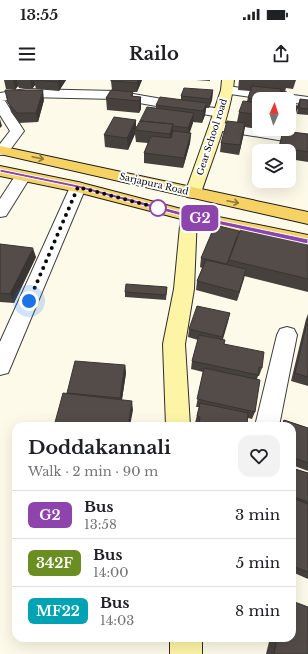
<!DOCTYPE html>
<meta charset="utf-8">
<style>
body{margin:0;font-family:"Libre Baskerville",serif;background:#f2f2f2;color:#202124;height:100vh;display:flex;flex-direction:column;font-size:15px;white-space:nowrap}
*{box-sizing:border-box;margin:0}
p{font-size:13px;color:#757577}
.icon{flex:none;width:22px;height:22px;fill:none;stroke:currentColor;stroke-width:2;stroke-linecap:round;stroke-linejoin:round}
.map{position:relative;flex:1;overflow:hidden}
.panel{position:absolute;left:12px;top:342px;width:284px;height:220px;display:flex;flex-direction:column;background:#fff;border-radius:12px;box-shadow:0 4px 16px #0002}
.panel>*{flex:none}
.badge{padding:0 8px;border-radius:6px;font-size:14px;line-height:26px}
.needle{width:26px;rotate:3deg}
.fabs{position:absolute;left:252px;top:12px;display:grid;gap:8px}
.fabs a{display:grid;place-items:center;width:44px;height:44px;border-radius:8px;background:#fff;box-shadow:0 4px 16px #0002;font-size:20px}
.you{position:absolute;width:20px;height:20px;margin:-10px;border:3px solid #fff;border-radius:50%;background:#1a73e8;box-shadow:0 0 0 6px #1a73e833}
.map>.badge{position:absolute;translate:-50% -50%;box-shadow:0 0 0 2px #fff}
.round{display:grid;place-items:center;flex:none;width:42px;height:42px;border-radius:12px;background:#f2f2f2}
.overview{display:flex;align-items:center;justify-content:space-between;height:68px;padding:0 16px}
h1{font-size:19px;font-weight:700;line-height:30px}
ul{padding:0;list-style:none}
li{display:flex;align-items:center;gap:12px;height:48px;padding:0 16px;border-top:1px solid #e0e0e0}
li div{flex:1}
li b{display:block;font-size:15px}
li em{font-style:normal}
li .badge{min-width:44px;font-weight:700;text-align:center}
.status{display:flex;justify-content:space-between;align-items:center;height:28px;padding:0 20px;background:#fff;direction:ltr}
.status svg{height:11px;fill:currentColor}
header{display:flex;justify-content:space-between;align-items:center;height:52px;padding:0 16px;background:#fff;font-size:18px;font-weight:700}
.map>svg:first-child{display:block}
</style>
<div class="status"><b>13:55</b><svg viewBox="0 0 49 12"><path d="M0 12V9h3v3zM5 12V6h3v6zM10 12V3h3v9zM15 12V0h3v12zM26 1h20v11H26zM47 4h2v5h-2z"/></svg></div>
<header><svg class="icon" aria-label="menu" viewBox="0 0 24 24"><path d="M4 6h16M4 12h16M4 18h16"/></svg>Railo<svg class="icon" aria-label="share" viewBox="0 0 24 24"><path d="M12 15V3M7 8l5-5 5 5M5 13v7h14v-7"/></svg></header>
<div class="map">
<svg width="308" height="574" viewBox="0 0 308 574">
<rect width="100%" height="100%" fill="#fefae9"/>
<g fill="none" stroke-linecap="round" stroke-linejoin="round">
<!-- street casing -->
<g stroke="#3e3e3e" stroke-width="2">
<path id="street" d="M 227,6 L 308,17 L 308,25 L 289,22 L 289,19 L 265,19 L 223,13 L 221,10 L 223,7 Z
M 26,9 L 116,11 L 220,29 L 225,30 L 227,33 L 225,36 L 220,37 L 116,19 L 26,17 L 2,21 L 5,21 L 24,51 L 7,74 L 0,75 L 0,64 L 10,51 L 0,35 L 0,13 Z
M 216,42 L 308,57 L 308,65 L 211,49 L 209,46 L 211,43 Z
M 23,91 L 29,93 L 31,96 L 6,136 L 0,137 L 0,119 L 17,93 Z
M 78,102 L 84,104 L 86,107 L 11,286 L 8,293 L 0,295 L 0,262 L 70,107 L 72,104 Z
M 287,247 L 294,249 L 297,255 L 279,346 L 255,346 L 277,255 L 280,249 Z"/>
</g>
<!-- secondary casing -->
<g stroke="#2d2d2d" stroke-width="2">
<path id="secondary" d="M 222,0 L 234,0 C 231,34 212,80 201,113 L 199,117 L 193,118 L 187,117 L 185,113 L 209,46 L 221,10 Z
M 189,131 L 195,132 L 197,136 L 194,209 L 185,264 L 190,346 L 166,346 L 163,264 L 174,209 L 181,136 L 183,132 Z
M 170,558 L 202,558 L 202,574 L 170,574 Z"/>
</g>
<!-- primary casing -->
<g stroke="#1c1c1c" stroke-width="2">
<path id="primary" d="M 0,66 L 308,132 L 308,144 L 0,74 Z
M 0,86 L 78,102 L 189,131 L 308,155 L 308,167 L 189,141 L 77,112 L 0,96 Z"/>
</g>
<!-- street -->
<use href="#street" fill="#fff" fill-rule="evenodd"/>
<!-- secondary -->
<use href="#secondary" fill="#fdf4a6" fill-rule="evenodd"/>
<!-- primary -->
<use href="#primary" fill="#f5d263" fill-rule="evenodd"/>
</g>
<!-- wall -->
<path fill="#47413e" d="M 4,0 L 66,0 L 59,11 L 36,9 L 35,5 L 32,9 L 19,8 L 18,6 L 15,10 L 6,9 Z
M 111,0 L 142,0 L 137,12 L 133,12 L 133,16 L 141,17 L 141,29 L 139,33 L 107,30 L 106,18 L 112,10 L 111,1 Z
M 196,0 L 210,0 L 210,1 Z
M 239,0 L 296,0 L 293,9 L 286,8 L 285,12 L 259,19 L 259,49 L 245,47 L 239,75 L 220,72 L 221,63 L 237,42 L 239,32 L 247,21 L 250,11 L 238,10 Z
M 5,10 L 44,20 L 38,42 L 19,43 L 11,32 Z
M 213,10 L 212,20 L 209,28 L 206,28 L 205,35 L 202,43 L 193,42 L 189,53 L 191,53 L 190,63 L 183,88 L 144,83 L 144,73 L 148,63 L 136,62 L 135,54 L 128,70 L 105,67 L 104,55 L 136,40 L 136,47 L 156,28 L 156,25 L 181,19 L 181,16 Z
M 300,19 L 308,20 L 308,35 L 297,34 L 298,24 Z
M 289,25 L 298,26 L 296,34 L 289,33 Z
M 283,51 L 308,54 L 308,82 L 289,79 L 289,71 L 278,71 Z
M 237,158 L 308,163 L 308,212 L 244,196 L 237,221 L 196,210 L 197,201 L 202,188 L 200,187 L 201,178 Z
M 0,164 L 36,177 L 14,223 L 0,222 Z
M 167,207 L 166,220 L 125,217 L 125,212 Z
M 230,233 L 222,259 L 224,264 L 262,288 L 259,296 L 258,296 L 257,299 L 255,332 L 252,339 L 248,338 L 199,344 L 195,343 L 199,327 L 196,327 L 203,292 L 191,289 L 192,281 L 198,260 L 188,257 L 189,249 Z
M 308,234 L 308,306 L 291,301 L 306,239 Z
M 125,285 L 126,293 L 122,320 L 133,330 L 67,313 Z
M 284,340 L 308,348 L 308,391 L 292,385 L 292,346 L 280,346 Z
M 292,388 L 308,393 L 308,499 L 292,492 Z
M 270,558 L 292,558 L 308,574 L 266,574 Z"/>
<!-- shaded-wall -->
<path fill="#3a3532" d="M 13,0 L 17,0 L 18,6 L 15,10 Z
M 30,0 L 34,0 L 35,5 L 32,9 Z
M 59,0 L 66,0 L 59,11 L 58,2 Z
M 138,0 L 142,0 L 137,12 L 137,3 Z
M 43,10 L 44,20 L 38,42 L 36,33 Z
M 213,10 L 212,20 L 209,28 L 210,19 Z
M 141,17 L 141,29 L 139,33 L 139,21 Z
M 207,23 L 205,35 L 202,43 L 203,31 Z
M 194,33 L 193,43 L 188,58 L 188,48 Z
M 0,39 L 2,46 L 0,48 Z
M 136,40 L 136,50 L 135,50 L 135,54 L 128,70 L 127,58 Z
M 245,43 L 244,53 L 239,75 L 240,65 Z
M 173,44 L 173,57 L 169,66 L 170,54 Z
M 191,53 L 190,63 L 183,88 L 184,78 Z
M 239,151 L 237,160 L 229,180 L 225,193 L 227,184 Z
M 33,168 L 36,177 L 14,223 L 10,214 Z
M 246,189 L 244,199 L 237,221 L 239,212 Z
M 230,233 L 228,242 L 221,266 L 222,257 Z
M 125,285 L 126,293 L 121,325 L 120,318 Z
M 132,321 L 133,330 L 130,346 L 128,346 Z"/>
<!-- building -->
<path fill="#534c48" stroke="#3a3532" d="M 35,0 L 59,0 L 58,2 Z
M 111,0 L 138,0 L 137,3 L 111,1 Z
M 252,6 L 281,9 L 280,11 L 287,12 L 286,19 L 259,20 L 248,18 Z
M 184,8 L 213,10 L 210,19 L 181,16 Z
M 5,10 L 43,10 L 36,33 L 17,33 L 8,23 Z
M 111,10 L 133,12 L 131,16 L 141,17 L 139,21 L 106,18 Z
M 160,17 L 207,23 L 203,31 L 156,25 Z
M 300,19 L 308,20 L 308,29 L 299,28 Z
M 243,21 L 259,23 L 259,35 L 239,32 Z
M 289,25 L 298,26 L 297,29 L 289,28 Z
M 147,27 L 194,33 L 188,48 L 173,46 L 173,44 L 140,41 Z
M 114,37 L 136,40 L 127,58 L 104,55 Z
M 140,41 L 173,44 L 170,54 L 135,50 Z
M 227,41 L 245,43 L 240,65 L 221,63 Z
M 173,51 L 191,53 L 184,78 L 144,73 L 151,56 L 171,58 Z
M 283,51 L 308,54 L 308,72 L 279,67 Z
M 215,145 L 239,151 L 227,184 L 201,178 Z
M 241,148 L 308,163 L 308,199 L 229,180 Z
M 0,164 L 33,168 L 10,214 L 0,213 Z
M 206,180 L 246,189 L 239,212 L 197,201 Z
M 126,204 L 167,207 L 166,215 L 125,212 Z
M 197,226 L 230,233 L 222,257 L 189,249 Z
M 308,238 L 308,297 L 295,293 Z
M 199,255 L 225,260 L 224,264 L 264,272 L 262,288 L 259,287 L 258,295 L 192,281 Z
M 75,281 L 125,285 L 120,318 L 67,313 Z
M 204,288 L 260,300 L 255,332 L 197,319 Z
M 63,313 L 132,321 L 128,346 L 54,346 Z
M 200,323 L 248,333 L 247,346 L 199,346 L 200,337 L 197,336 Z
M 284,340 L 308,348 L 308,383 L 292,377 L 292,346 L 282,346 Z
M 292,388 L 308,393 L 308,422 L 292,416 Z
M 292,418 L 308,424 L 308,492 L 292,486 Z
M 292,521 L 308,527 L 308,574 L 274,574 L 277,558 L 292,558 Z"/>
<!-- one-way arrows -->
<defs><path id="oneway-shaft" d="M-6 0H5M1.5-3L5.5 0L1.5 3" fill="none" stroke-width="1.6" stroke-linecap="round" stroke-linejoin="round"/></defs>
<g stroke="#8c783b">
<use href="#oneway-shaft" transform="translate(38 78) rotate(12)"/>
<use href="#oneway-shaft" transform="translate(233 122) rotate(12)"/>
</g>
<!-- line -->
<path fill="#8e44ad" stroke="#fff" d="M 0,89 L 78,105 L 189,134 L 308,159 L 308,164 L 189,138 L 78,108 L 0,92 Z"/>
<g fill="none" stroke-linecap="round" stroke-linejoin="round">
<!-- walk -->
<path stroke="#0b0b0b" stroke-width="4" stroke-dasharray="0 7.2" d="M 29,221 L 78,107 L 162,129 L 158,128"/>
</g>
<!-- markers -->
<circle fill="#fff" stroke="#8e44ad" stroke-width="2" cx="158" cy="128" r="8"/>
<g text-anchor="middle" stroke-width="4" stroke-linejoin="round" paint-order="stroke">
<!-- far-street labels -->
<g font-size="9" fill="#0b0b0b" stroke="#fff">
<text transform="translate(212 57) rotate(-72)" y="3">Gear School road</text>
<text transform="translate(154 104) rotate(13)" y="3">Sarjapura Road</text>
</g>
</g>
</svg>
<div class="fabs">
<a><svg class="needle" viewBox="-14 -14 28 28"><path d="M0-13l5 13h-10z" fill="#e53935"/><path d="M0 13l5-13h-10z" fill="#757577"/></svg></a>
<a><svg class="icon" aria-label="layers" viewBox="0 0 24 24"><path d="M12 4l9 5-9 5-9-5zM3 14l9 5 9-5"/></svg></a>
</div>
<div class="you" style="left:29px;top:221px"></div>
<b class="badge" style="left:200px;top:138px;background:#8e44ad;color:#fff">G2</b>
<section class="panel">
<div class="overview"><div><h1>Doddakannali</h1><p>Walk · 2 min · 90 m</p></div><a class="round"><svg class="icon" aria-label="heart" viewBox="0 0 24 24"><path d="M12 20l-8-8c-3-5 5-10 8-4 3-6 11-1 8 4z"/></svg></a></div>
<ul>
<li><span class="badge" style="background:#8e44ad;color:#fff">G2</span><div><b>Bus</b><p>13:58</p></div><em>3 min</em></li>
<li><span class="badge" style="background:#6b8e23;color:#fff">342F</span><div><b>Bus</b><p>14:00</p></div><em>5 min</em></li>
<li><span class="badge" style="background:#00a3b4;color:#fff">MF22</span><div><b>Bus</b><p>14:03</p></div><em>8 min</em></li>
</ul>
</section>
</div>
